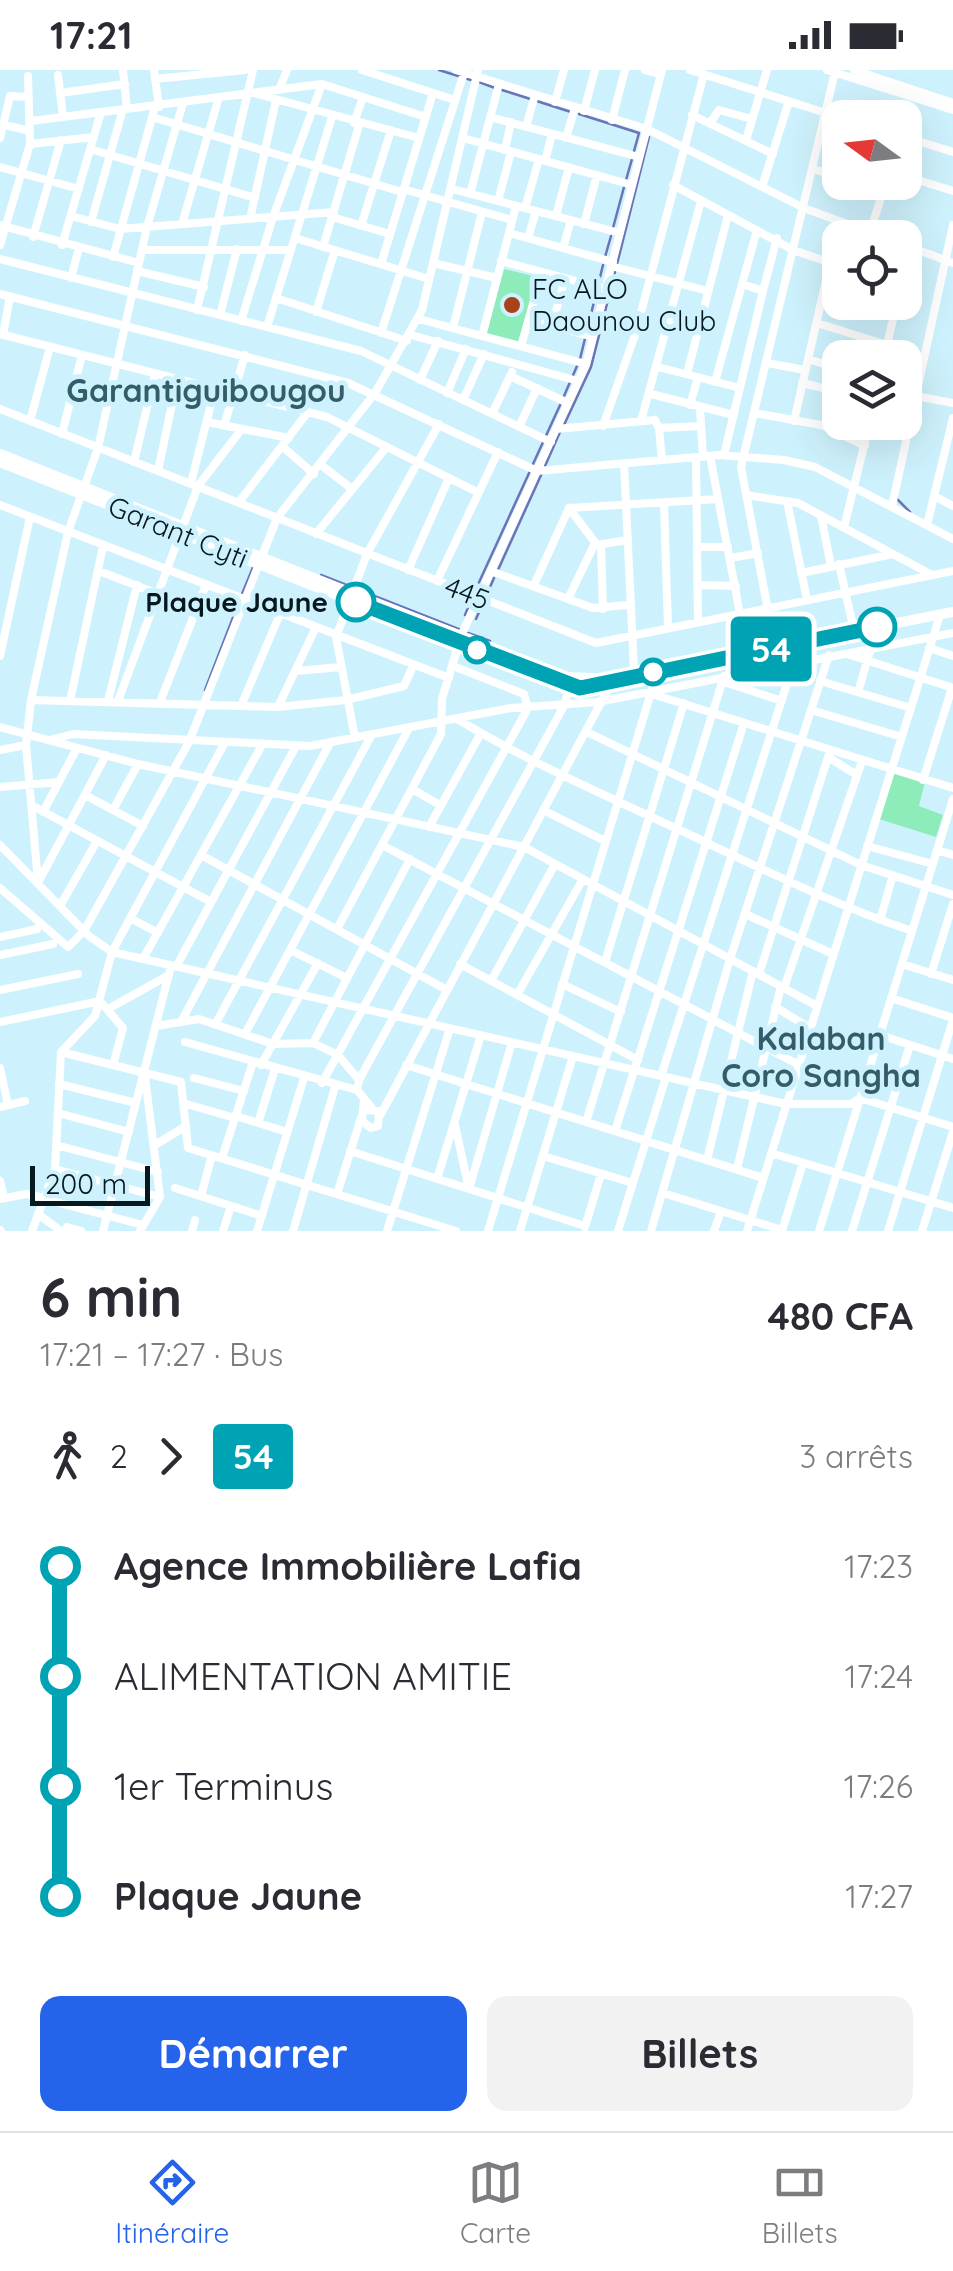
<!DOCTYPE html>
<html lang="fr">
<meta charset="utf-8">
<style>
body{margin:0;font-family:Quicksand,sans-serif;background:#f2f2f3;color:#2b2b33;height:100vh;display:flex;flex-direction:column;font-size:38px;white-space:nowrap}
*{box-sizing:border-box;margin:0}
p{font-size:32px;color:#7c7c81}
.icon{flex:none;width:55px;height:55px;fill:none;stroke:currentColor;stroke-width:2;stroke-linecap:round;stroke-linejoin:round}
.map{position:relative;height:1161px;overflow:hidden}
.drawer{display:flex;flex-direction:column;background:#fff;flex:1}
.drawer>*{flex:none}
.badge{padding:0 20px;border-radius:8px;font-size:35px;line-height:65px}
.needle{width:65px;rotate:285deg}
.fabs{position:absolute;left:822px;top:30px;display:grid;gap:20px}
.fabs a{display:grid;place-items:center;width:100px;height:100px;border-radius:20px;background:#fff;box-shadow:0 10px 40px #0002;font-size:50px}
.scale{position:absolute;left:30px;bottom:25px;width:120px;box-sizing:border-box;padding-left:10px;border:5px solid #07181e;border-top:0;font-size:28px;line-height:35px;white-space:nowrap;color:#07181e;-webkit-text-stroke:8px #cef2fd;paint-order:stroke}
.map>.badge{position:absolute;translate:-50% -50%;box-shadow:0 0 0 5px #fff}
.legs{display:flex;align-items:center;gap:15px;height:110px;padding:0 40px;font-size:32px}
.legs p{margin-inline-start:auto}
.overview{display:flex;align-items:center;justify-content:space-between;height:170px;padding:0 40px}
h1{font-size:55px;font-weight:800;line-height:75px}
.primary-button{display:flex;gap:20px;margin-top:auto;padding:20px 40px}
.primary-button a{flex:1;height:115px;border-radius:20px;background:#2563eb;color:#fff;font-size:40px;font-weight:800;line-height:115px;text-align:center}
.primary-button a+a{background:#f2f2f3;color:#2b2b33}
ul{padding:0 40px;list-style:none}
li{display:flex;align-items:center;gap:35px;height:110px;font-size:38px}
li i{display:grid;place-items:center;width:15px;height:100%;margin:0 12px;background:currentColor}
li i::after{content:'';width:25px;height:25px;margin:-12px;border:8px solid;border-radius:50%;background:#fff}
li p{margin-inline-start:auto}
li:first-child i{background:linear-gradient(#0000 50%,currentColor 0)}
li:last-child i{background:linear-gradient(currentColor 50%,#0000 0)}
.status{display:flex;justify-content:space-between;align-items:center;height:70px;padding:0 50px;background:#fff;direction:ltr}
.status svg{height:28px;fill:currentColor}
.tab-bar{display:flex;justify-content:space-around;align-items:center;height:140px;border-top:2px solid #e1e1e2;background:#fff;font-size:28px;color:#7c7c81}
.tab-bar a{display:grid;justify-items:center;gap:5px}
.tab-bar .active{color:#2563eb}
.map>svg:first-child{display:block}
</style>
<div class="status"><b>17:21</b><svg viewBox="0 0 49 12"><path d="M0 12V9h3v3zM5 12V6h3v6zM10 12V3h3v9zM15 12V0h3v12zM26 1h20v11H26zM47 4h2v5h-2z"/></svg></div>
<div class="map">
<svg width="953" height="1161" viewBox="0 0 953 1161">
<rect width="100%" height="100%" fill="#cef2fd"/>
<!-- green -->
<path fill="#8decb9" d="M 504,199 L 538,207 L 521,272 L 487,263 Z
M 894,703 L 925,712 L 919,736 L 943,745 L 936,767 L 879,749 Z"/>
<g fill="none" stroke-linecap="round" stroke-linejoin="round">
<!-- stream -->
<path stroke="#6b74b7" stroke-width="2.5" d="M 439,0 L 471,10
M 479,12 L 495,18
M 502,20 L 571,42
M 579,44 L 639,63 L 634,81
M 626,110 L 632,89
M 613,158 L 624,117
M 605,187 L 611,166
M 617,194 L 649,67
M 580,289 L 603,195
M 564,326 L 577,296
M 564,355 L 591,297 L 615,202
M 533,394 L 561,333
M 545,396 L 560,362
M 897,429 L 910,442
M 498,500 L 542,403
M 321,505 L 461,560
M 475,521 L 530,401
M 242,524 L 254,495
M 465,545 L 472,528
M 476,549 L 494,508
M 468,563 L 490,571
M 205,620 L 239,532"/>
<!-- minor -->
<path stroke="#fff" stroke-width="8" d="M 123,0 L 127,39
M 154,0 L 159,37
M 362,0 L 455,30
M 456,0 L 647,59 L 804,138 L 885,168
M 645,0 L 661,4
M 690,0 L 842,48
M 827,0 L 953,40
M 854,0 L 953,33
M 58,5 L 63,47
M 155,9 L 245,0
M 279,20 L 287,0
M 60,23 L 125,14
M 257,24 L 419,68
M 555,32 L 564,0
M 584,41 L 595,0
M 692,45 L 773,84
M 152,47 L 402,122
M 490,47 L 639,87
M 612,50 L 625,0
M 31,51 L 322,14 L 426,47
M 354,53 L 363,27
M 710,53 L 719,40 L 752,49
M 0,54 L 30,61
M 526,57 L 535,25
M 905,67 L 953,82
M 0,68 L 10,26 L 29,27
M 463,68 L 632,115
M 566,68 L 575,38
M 746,70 L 767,0
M 30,74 L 94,67
M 90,79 L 255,128
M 505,80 L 511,52
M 545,91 L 552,64
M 0,97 L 79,119
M 813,99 L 840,107
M 905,106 L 953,121
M 859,112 L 883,120
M 673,115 L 793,180 L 840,196
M 762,117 L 789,31
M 403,119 L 512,150
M 452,119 L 620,163
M 470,124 L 499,14
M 498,131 L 511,82
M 525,138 L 539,89
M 71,146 L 120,159 L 334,142
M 556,146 L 569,97
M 332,147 L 390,164
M 250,149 L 276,30
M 91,152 L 123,39
M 182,154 L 219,27
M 584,154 L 597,105
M 0,155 L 139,193
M 361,156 L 391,60
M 870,162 L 886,112
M 509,163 L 613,192
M 33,167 L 61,70
M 295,168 L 429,209
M 528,168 L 536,141
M 898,168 L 899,163
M 0,175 L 30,74 L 28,6
M 62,175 L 101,42
M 905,175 L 953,193
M 323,177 L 360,52
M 563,178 L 571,150
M 142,180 L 291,180
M 113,187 L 155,37
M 0,189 L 361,281 L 551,372
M 501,191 L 606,219
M 433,193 L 497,208
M 381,194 L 433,23
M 611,196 L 708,221
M 905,198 L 910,177
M 137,201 L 204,217
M 71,208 L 79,178
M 763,221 L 777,168
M 825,223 L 840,228
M 0,224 L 348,313 L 537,401 L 719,385 L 784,390 L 815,397 L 953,469
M 276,228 L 407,271
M 855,232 L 894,245
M 197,240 L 253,0
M 316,242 L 335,180
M 220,245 L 237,179
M 419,249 L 586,294
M 529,250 L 593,267
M 241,251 L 273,147 L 322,14
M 817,253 L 887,275
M 668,254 L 698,262
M 552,256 L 565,208
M 267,257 L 332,47
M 453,258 L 482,142
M 381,263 L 464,3
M 0,264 L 327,347 L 477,422
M 3,265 L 10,226
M 411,265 L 578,311
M 482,266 L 516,136
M 521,276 L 542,202
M 884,288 L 897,232
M 808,289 L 840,299
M 767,293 L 805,300
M 658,297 L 740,318
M 687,304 L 728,145
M 510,306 L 568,333
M 420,310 L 438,271
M 715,312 L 757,160
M 802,313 L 840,322
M 447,323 L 466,279
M 651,324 L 734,345
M 905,324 L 953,333
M 463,330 L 484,284
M 690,335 L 698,307
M 700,338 L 703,387
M 0,339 L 596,573 L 953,501
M 754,343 L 821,355 L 865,376
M 492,344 L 512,302
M 30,351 L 50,277
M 641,351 L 701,131
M 794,351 L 830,193
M 207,352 L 289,368
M 224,356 L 245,285
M 603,356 L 635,265 L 704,4
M 519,357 L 537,318
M 659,358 L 662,390
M 556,359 L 655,350 L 659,358 L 701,356
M 62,364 L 82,285
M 283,377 L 314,404
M 724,385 L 763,221 L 742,214
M 710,386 L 740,544
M 696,388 L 698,552
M 134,392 L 155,304
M 624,393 L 634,600
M 321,395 L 352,419
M 158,401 L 177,310
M 191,413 L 215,318
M 746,425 L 798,433 L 932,505
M 934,426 L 953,436
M 787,431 L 807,530
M 239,432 L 308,342
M 664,434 L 668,557
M 0,435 L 449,608
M 892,436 L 953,155
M 569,438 L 718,429
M 569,438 L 597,475 L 627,470
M 821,446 L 831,496
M 927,455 L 953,348
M 844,457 L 870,352
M 316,464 L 385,379
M 601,475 L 603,539
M 698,477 L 728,477
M 731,488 L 758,483
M 839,494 L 853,556
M 408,500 L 449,408
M 99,501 L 197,539
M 491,501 L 593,538 L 628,535
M 801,503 L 893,484
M 437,511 L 498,382
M 534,515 L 569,438
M 698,515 L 736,516
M 568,529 L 595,473
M 774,572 L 741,397 L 835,2
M 929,578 L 953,586
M 847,584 L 953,618
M 0,586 L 30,447
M 296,601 L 341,597
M 820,611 L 911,638
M 724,612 L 782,631
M 858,622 L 877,557
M 652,624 L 953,718
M 31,630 L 278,637 L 346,630 L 404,616 L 413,596
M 70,631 L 103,476
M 108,631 L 137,515
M 118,631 L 198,416 L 241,360
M 160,632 L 206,515
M 241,636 L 280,544
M 278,637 L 315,559
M 811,640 L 902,667
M 457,649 C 529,692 606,726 682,761 C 758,797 832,834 912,861
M 0,657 L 138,694 L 524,777 L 817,936
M 587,662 L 861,795 L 953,825
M 355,668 L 336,567 L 367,484 L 439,354
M 50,670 L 73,664 L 310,676 L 511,638 L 598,632 L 953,563
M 0,680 L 26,675
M 828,687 L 857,705
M 923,710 L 952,618
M 0,717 L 59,712
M 412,719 L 440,735
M 85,725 L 143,756
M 33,736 L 211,832
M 113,740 L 138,694
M 543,740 L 605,771
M 43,742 L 77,678
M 429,757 L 481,663
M 0,775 L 89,866 L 112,882 L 786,1034 L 851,1034 L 860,1028 L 953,1057
M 382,775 L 799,995
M 867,776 L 933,794
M 937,780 L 953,785
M 201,785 L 447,920
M 40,809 L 106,685
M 38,812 L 26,675 L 31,630 L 68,462 L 98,378 L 147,157 L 183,33
M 0,818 L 68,877 L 84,861 L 189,672 L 277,448 L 375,323 L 422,240 L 478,0
M 60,836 L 97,771
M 745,844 L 833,884
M 130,848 L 158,863
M 880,850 L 893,805
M 337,859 L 441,664 L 442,629 L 461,566 L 586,294 L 662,0
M 0,867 L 37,859
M 290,880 L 347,908
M 0,885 L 53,874
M 143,889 L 262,675
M 605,892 L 684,633
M 460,894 L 638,990
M 902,894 L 953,910
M 176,897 L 296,676
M 759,904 L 830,681
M 931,904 L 953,834
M 491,911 L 555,794
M 562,914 L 621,942
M 784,918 L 862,691
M 0,920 L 78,904
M 517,925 L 583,809
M 891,928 L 953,948
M 100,931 L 123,958 L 113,995
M 775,937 L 810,958
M 108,939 L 169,905
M 0,952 L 100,931
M 181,952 L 330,673
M 216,953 L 371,666
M 156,956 L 199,949 L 273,974 L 313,973 L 338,985 L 359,1010 L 357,1020 L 372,1038
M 245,964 L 409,658
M 880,965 L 953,989
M 185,972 L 357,1020
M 313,973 L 410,789
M 61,982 L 181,1012 L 188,1078 L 456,1161
M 261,995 L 318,893
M 406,995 L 763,1108
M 0,998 L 8,1035
M 661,1006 L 800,573
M 194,1008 L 244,1021
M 359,1010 L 565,634 L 569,617
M 322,1013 L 528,638 L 524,624 L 453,596
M 59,1014 L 136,1033
M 364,1029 L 362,1051 L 371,1058 L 378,1056 L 379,1041 L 365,1040
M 183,1033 L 235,1048
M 0,1037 L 25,1031
M 58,1043 L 129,1062
M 381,1044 L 613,610
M 236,1046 L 287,1062
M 586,1052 L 724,606
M 258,1053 L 275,999
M 455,1055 L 468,1115
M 615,1061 L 744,653
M 56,1075 L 158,1102
M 155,1075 L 186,1056
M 350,1081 L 585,1156
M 771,1083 L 953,1138
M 543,1086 L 633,1113
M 222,1088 L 253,992
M 707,1090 L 753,901
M 55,1099 L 160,1127
M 737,1099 L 781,916
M 437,1109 L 481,965
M 0,1111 L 4,1128
M 175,1118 L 262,1146
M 469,1119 L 512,972
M 663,1123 L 782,1160
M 337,1124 L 361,1048
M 201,1126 L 212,1085
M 0,1129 L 26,1124 L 44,1128
M 44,1129 L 143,1155
M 38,1144 L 61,1161
M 67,1157 L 81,1161
M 585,1157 L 601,1104
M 0,1160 L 1,1161
M 32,1161 L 55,1099 L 61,982 L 95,946 L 112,882 L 224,674
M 103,1161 L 171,896
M 140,1161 L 160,1127 L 145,1007
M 192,1161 L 195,1150
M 223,1161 L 231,1136
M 257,1161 L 304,1008
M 293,1161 L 335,1017
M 387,1161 L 450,958
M 488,1161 L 659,596
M 520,1161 L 573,986
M 618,1161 L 666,1007
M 651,1161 L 730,889 L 829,585
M 714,1161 L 721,1141
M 747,1161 L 940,545
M 782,1161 L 803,1093
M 819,1161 L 953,729
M 852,1161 L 910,975
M 888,1161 L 953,950
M 922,1161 L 953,1062"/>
<!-- major -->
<path stroke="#fff" stroke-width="10" d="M 0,384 L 564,607 L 594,608
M 0,392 L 569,617 L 953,542"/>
</g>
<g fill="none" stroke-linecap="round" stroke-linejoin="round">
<!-- line-1 casing -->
<g stroke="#fff" stroke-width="22">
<path id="line-1" d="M 356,532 L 580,618 L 877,557"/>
</g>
<!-- line-1 -->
<use href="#line-1" stroke="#00a3b4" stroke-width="15"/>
</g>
<!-- markers -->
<circle fill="#a8421b" stroke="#cef2fd" stroke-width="4" cx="512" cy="235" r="10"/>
<g fill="#fff" stroke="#00a3b4" stroke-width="5">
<circle cx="356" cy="532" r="18"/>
<circle cx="877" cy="557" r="18"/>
<circle cx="477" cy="580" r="12"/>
<circle cx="653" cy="602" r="12"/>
</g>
<g text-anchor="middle" stroke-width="10" stroke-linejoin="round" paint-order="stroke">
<!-- poi labels -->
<g font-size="28" fill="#07181e" stroke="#cef2fd" text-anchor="start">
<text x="532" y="229">FC ALO<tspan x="532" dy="32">Daounou Club</tspan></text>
</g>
<!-- street labels -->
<g font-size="28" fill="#07181e" stroke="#cef2fd">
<text transform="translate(178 462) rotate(22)" y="10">Garant Cyti</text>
<text transform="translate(467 523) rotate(21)" y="10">445</text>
</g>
<!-- stop labels -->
<g font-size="28" font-weight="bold" fill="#07181e" stroke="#cef2fd" text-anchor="end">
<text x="328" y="542">Plaque Jaune</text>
</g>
<!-- quarter labels -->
<g font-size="32" font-weight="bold" fill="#345d6a" stroke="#cef2fd">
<text x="206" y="332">Garantiguibougou</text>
<text x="821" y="980">Kalaban<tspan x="821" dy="37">Coro Sangha</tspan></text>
</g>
</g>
</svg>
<div class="fabs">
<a><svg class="needle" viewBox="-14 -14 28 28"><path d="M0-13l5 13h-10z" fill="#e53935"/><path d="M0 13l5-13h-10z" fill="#7c7c81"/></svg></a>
<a><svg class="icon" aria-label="locate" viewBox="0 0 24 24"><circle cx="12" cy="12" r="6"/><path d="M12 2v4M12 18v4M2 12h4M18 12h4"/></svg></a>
<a><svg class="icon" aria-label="layers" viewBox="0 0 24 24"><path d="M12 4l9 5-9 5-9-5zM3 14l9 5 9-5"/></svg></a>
</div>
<div class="scale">200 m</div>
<b class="badge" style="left:771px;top:579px;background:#00a3b4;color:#fff">54</b>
</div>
<section class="drawer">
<div class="overview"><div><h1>6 min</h1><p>17:21 – 17:27 · Bus</p></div><b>480 CFA</b></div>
<div class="legs"><svg class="icon" aria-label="walk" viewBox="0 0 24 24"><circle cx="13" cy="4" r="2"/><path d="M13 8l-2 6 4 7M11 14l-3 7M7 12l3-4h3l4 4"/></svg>2<svg class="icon" aria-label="forward" viewBox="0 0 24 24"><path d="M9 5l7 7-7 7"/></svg><b class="badge" style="background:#00a3b4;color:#fff">54</b><p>3 arrêts</p></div>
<ul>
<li><i style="color:#00a3b4"></i><b>Agence Immobilière Lafia</b><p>17:23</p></li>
<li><i style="color:#00a3b4"></i><span>ALIMENTATION AMITIE</span><p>17:24</p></li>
<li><i style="color:#00a3b4"></i><span>1er Terminus</span><p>17:26</p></li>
<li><i style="color:#00a3b4"></i><b>Plaque Jaune</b><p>17:27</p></li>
</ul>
<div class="primary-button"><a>Démarrer</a><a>Billets</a></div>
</section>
<nav class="tab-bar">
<a class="active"><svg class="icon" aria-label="directions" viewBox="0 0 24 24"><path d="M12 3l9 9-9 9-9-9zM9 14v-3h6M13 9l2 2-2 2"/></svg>Itinéraire</a>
<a><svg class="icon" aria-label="map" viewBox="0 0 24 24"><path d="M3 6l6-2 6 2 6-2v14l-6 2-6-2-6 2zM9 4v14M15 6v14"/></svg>Carte</a>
<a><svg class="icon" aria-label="tickets" viewBox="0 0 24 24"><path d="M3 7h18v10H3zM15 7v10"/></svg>Billets</a>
</nav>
